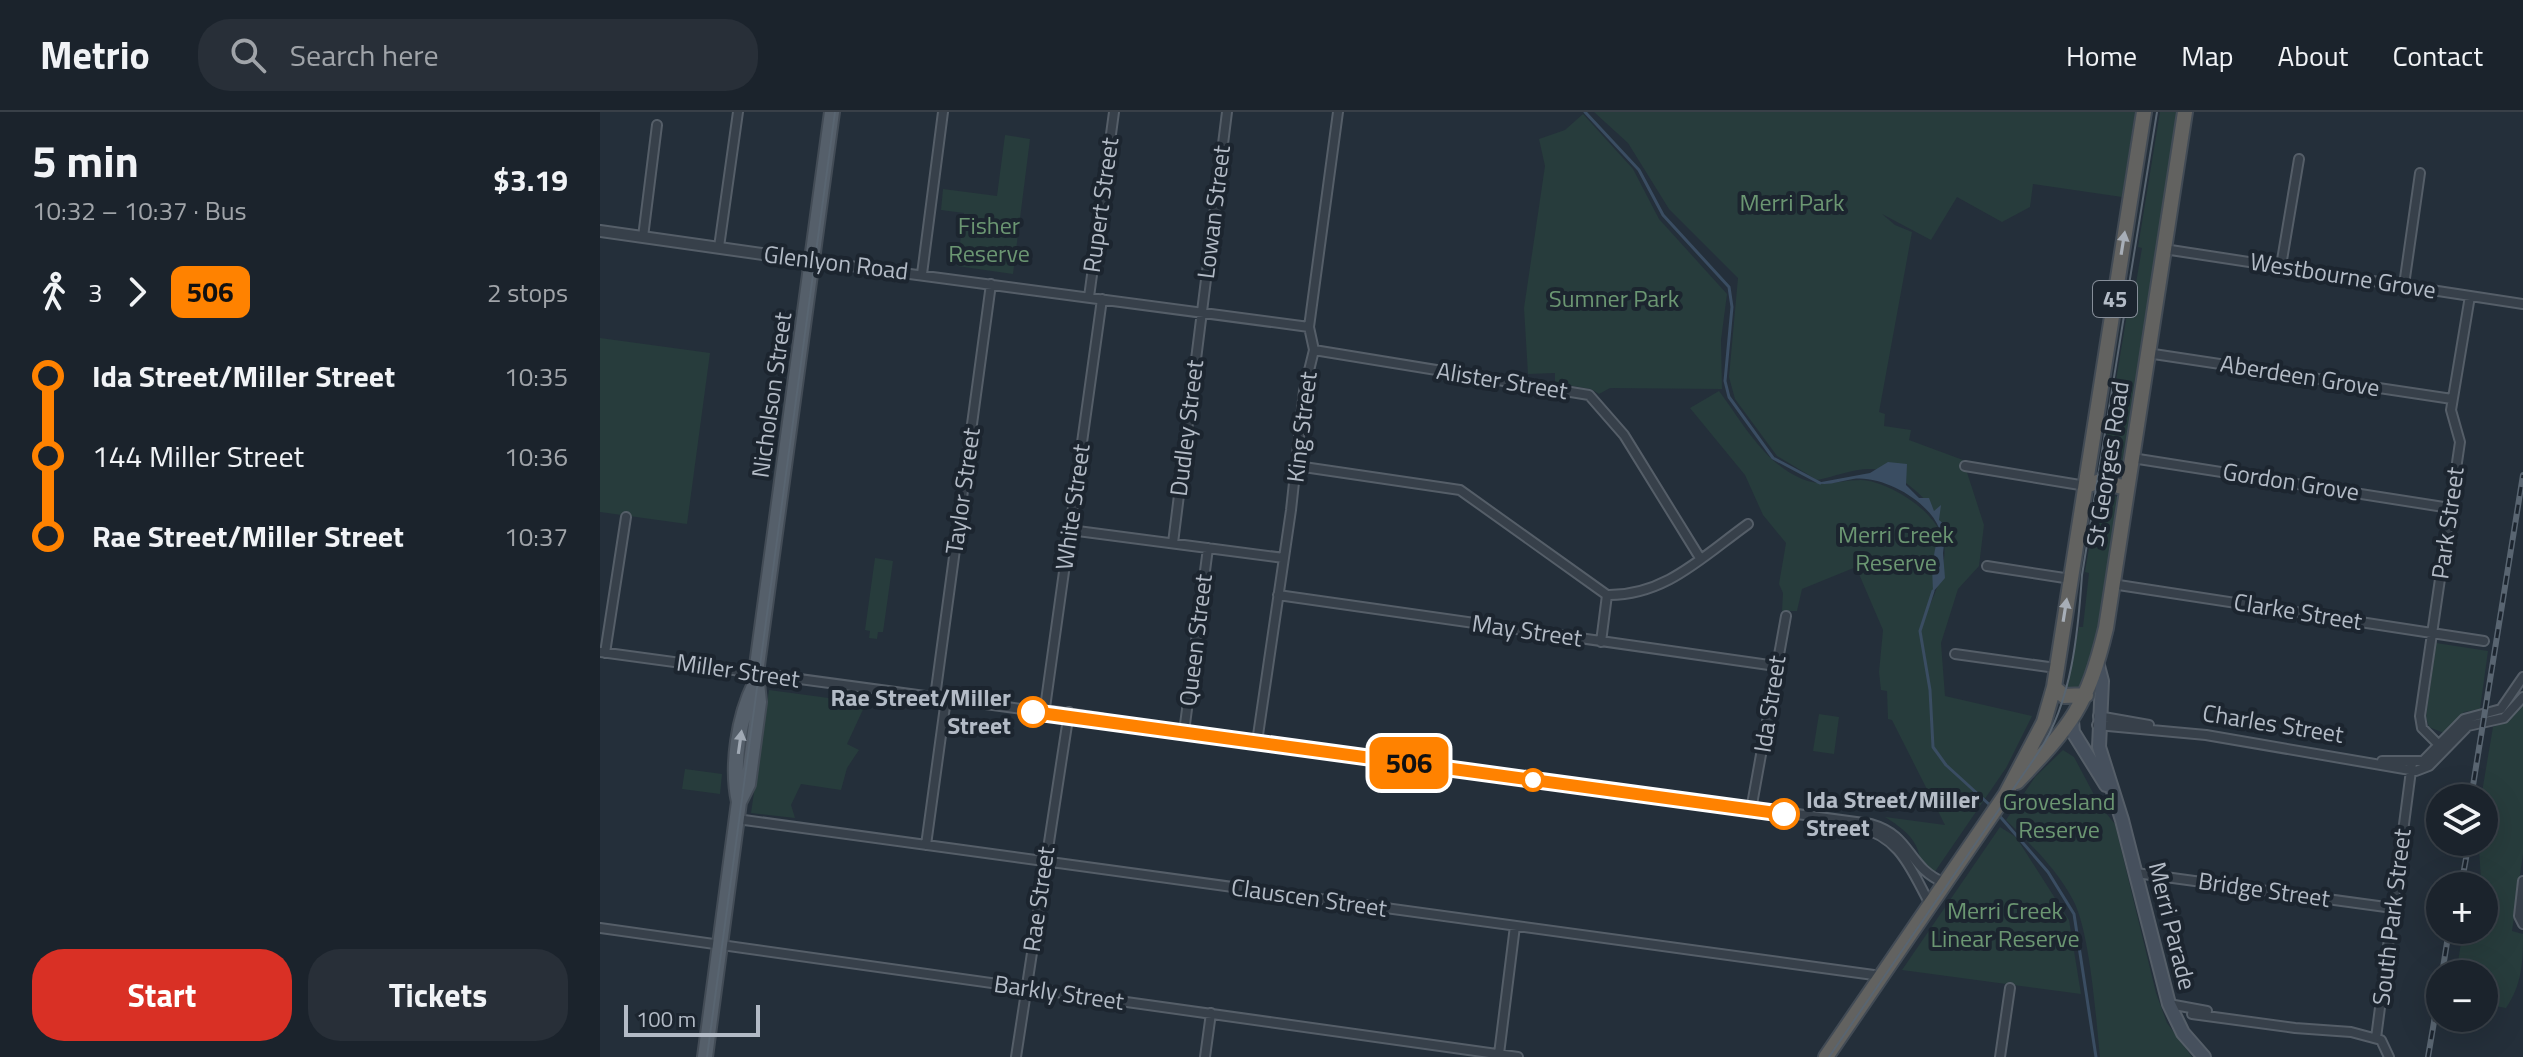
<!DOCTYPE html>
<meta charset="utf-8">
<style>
body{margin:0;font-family:"Titillium Web",sans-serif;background:#282f38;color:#f1f3f6;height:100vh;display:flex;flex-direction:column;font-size:30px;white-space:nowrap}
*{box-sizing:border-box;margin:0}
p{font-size:26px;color:#a0a4a9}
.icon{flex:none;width:44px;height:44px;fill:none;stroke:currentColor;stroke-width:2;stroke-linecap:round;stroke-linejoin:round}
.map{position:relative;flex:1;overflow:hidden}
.drawer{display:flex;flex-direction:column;background:#1b232c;width:600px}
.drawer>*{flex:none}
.badge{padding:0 16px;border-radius:12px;font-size:28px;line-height:52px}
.tools{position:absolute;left:1826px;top:672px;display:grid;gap:16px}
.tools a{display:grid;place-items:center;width:72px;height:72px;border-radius:50%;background:#1b232c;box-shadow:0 8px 32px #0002,0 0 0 2px #394048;font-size:40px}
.scale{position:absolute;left:24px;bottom:20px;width:136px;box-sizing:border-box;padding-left:8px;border:4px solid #b3bbc6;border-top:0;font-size:22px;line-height:28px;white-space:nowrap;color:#b3bbc6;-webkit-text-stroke:6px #1c252f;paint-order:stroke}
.map>.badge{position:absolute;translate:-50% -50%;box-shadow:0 0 0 4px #fff}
.legs{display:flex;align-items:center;gap:12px;height:88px;padding:0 32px;font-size:26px}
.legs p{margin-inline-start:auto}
.summary{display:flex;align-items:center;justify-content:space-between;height:136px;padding:0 32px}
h1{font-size:44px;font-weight:700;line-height:60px}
.primary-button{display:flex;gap:16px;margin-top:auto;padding:16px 32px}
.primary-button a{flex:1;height:92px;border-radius:32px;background:#d93025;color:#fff;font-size:32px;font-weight:700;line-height:92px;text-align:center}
.primary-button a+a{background:#282f38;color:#f1f3f6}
ul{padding:0 32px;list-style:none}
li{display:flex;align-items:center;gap:28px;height:80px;font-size:30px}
li i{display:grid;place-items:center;width:12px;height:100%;margin:0 10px;background:currentColor}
li i::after{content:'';width:20px;height:20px;margin:-10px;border:6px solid;border-radius:50%;background:#1b232c}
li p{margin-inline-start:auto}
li:first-child i{background:linear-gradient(#0000 50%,currentColor 0)}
li:last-child i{background:linear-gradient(currentColor 50%,#0000 0)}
header{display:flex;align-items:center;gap:48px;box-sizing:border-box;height:112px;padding:0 40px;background:#1b232c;border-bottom:2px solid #394048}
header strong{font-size:38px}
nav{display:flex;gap:44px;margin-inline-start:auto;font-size:28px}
.search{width:560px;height:72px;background:#282f38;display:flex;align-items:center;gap:20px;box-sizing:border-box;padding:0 28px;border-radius:32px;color:#a0a4a9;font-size:30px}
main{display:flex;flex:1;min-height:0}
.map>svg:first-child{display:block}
</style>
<header>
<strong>Metrio</strong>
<div class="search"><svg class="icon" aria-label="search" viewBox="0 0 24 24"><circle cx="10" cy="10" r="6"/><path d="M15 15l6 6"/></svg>Search here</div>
<nav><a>Home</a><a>Map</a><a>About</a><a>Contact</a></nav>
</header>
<main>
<section class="drawer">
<div class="summary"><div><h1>5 min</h1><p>10:32 – 10:37 · Bus</p></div><b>$3.19</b></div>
<div class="legs"><svg class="icon" aria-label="walk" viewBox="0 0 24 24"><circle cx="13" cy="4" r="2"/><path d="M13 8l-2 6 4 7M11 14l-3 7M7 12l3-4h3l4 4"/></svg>3<svg class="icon" aria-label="forward" viewBox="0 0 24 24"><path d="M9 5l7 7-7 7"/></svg><b class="badge" style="background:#ff8200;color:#111">506</b><p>2 stops</p></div>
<ul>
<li><i style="color:#ff8200"></i><b>Ida Street/Miller Street</b><p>10:35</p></li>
<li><i style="color:#ff8200"></i><span>144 Miller Street</span><p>10:36</p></li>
<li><i style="color:#ff8200"></i><b>Rae Street/Miller Street</b><p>10:37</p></li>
</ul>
<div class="primary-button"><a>Start</a><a>Tickets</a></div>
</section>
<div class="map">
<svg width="1923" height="945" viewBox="0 0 1923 945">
<rect width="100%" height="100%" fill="#242f3a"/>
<!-- green -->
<path fill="#273c3c" d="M 994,0 L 1535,0 L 1522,85 L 1433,72 L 1430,95 L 1402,110 L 1357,85 L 1331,128 L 1282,102 L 1295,113 L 1312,120 L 1279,300 L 1285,302 L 1284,314 L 1311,318 L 1309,328 L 1363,348 L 1384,413 L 1379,454 L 1358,477 L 1341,531 L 1345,584 L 1432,604 L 1406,656 L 1334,761 L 1320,752 C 1321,730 1303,716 1285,705 L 1345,713 L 1292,608 L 1288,607 L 1287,579 L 1281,578 L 1279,560 L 1283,518 L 1256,455 L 1202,477 L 1197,499 L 1182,499 L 1183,481 L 1179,472 L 1186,431 L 1163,403 L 1145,363 L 1090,296 L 1119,279 C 1143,311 1164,351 1202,367 C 1224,376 1239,368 1261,368 C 1288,369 1336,399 1342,426 C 1347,449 1333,475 1328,497 C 1349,453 1355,413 1316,379 C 1303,368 1290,358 1272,357 C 1255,356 1233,365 1217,368 L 1177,344 L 1135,287 L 1129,265 L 1138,166 L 1069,97 L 1028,31 Z
M 1560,0 L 1581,0 L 1522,369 L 1500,365 L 1531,178 L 1535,177 L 1542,136 L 1538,135 Z
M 983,2 L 1033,57 L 1059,107 L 1127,182 L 1121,228 L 1122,277 L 1010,276 L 999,282 L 991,277 L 955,271 L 955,261 L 928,262 L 924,196 L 945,54 L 939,27 L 965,18 Z
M 405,23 L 430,27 L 413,162 L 357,154 L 364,101 L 341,98 L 343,77 L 397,84 Z
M 0,226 L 110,241 L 87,412 L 0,400 Z
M 1498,381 L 1519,385 L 1497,530 L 1479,576 L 1466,578 L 1479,515 L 1483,515 L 1489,461 L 1485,460 Z
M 275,446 L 293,449 L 283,520 L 278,520 L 277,527 L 269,526 L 270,519 L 265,518 Z
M 1836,531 L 1888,539 L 1880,597 L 1864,600 L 1844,621 L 1829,615 L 1826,605 Z
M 169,578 L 266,591 L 247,632 L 259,638 L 247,656 L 241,678 L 201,672 L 191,693 L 195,706 L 151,701 Z
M 1923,590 L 1923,742 L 1912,819 L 1923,822 C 1923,850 1922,873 1906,896 L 1884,892 L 1884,862 L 1856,862 L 1863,819 L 1884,818 L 1879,736 L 1880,730 L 1884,730 L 1881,686 L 1893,615 L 1906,610 Z
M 1219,602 L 1239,605 L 1234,642 L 1213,639 Z
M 1463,638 L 1474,645 L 1500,694 L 1515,712 L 1556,881 L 1567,911 L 1592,945 L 1500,945 C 1496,907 1490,819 1473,788 C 1456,756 1431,733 1406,708 L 1435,665 Z
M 85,657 L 122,662 L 120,682 L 82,677 Z
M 1400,715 L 1416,725 L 1469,808 L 1481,882 L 1302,858 Z"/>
<!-- water -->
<path fill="#3a4d62" d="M 1288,350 L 1307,352 L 1306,373 L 1319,386 L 1329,386 L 1334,399 L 1341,393 L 1339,408 L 1346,414 L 1343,441 L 1345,466 L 1333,480 L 1332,454 L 1339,416 C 1329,390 1284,363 1253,367 C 1240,369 1229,374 1216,371 L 1270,361 Z"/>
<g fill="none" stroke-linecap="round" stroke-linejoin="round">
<!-- stream -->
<path stroke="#3a4d62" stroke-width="3" d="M 985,0 L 1039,58 L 1063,103 L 1129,175 L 1132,195 L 1125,269 L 1129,285 L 1173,346 L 1220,371
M 1333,479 L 1320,519 L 1330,578 L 1333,635 L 1346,653 L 1392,695
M 1397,701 L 1448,760 L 1474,802 L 1496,945"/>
<!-- minor casing -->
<g stroke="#555e68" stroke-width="12">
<path id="minor" d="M 43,125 L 57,13
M 119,135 L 138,0
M 1564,137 L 1923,192
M 212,149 L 709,215
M 1681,154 L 1699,47
M 322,162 L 343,0
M 1804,173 L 1820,61
M 489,185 L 514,0
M 714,238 L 989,283 L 1024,323 L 1100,446
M 1547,241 L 1852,287
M 1532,346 L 1850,396
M 697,354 L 860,378 L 1007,483 C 1065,484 1102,445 1148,412
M 1365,354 L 1486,374
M 470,418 L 684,446
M 573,431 L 627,0
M 1387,454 L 1471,467
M 1512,472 L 1884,529
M 678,483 L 1176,554
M 1001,530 L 1007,483
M 0,540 L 1271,712 C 1313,724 1306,755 1345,771
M 5,541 L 26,405
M 1355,542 L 1456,556
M 335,585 L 391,172
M 439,597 L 501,606
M 444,603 L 502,187
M 1498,604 L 1549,613
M 1497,613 L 1606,623 L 1816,659 L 1829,654 L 1868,614 L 1904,606 L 1923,585
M 584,620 L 608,436
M 657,630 L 691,398 L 704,279 L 714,238 L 709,215 L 738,0
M 1844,638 L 1822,616 L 1820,604 L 1860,330 L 1851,298 L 1870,184
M 1782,649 L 1823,649 L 1864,607 L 1901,597 L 1923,565
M 1151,698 L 1186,504
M 137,707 L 1281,864
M 1258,715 C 1301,725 1311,758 1330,792
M 326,733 L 346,587
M 1536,761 L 1793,796
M 1923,769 L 1919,804 L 1923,812
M 0,816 L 918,945
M 1569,892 L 1607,899
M 1592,902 L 1695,916 L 1751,920 L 1781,928 L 1789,945
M 1776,926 L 1812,651
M 899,942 L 915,814
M 416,945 L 469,600
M 605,945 L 611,901
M 1400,945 L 1410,876"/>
</g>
<!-- tertiary casing -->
<g stroke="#555e68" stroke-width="14">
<path id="tertiary" d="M 0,119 L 212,149"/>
</g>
<!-- secondary casing -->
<g stroke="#555e68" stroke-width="16">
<path id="secondary" d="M 1497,550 L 1502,569 L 1499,635 L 1522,708 L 1569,892 L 1583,921 L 1604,945
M 1472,609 L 1473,620 L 1506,673"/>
</g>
<!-- primary casing -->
<g stroke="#434c56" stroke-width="18">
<path id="primary" d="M 139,690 L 148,672 L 159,590 L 156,561 L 232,0
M 105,945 L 139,690 C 131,654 139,604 155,572"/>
</g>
<!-- trunk casing -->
<g stroke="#424b55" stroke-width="18">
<path id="trunk" d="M 1486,374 L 1500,369 L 1526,376
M 1454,575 L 1464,584 L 1486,583
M 1417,670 C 1472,612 1487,595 1506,516 L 1585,0
M 1226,945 L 1406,682 L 1444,610 L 1454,575 L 1544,0"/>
</g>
<!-- minor -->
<use href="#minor" stroke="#37404a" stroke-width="8"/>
<!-- tertiary -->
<use href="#tertiary" stroke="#37404a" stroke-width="10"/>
<!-- secondary -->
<use href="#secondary" stroke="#46505d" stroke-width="12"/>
<!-- primary -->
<use href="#primary" stroke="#555f6a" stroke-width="14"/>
<!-- trunk -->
<use href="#trunk" stroke="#626260" stroke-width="14"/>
<!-- tram -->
<path stroke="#596571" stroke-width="2" d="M 107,945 L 235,0
M 1229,945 L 1440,638 C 1472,588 1478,521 1482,463 L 1557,0"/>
<!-- rail casing -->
<g stroke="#596571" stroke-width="6">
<path id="rail" d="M 1871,686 L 1923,363
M 1861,774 L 1869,730
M 1842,862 L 1849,818
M 1828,945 L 1840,875"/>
</g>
<!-- rail -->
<use href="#rail" stroke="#1c252f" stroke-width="3" stroke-dasharray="9" stroke-linecap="butt"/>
</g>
<!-- one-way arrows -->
<defs><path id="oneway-solid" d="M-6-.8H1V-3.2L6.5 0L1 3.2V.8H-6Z" transform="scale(2)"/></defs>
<g fill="#a7aeb7">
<use href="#oneway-solid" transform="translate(1523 131) rotate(-81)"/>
<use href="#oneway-solid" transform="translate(1465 498) rotate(-81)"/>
</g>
<use fill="#a0a9b4" href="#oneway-solid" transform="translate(140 630) rotate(-82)"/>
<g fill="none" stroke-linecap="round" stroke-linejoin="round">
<!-- line-1 casing -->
<g stroke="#fff" stroke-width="18">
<path id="line-1" d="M 433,600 L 1184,702"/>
</g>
<!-- line-1 -->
<use href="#line-1" stroke="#ff8200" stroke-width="12"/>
</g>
<!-- markers -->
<g fill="#fff" stroke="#ff8200" stroke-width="4">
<circle cx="433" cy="600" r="14"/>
<circle cx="933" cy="668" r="10"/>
<circle cx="1184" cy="702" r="14"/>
</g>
<g text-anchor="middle" stroke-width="8" stroke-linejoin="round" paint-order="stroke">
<!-- shield labels -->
<rect fill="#1c252f" stroke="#868e99" stroke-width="2" x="1493" y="169" width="44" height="36" rx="6"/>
<g font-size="22" font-weight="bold" fill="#b3bbc6">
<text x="1515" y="195">45</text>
</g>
<!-- park labels -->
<g font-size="24" fill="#6b9672" stroke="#1c252f">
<text x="1192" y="99">Merri Park</text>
<text x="389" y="122">Fisher<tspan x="389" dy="28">Reserve</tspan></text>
<text x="1014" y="195">Sumner Park</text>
<text x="1296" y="431">Merri Creek<tspan x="1296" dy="28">Reserve</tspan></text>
<text x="1459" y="698">Grovesland<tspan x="1459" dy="28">Reserve</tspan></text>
<text x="1405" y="807">Merri Creek<tspan x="1405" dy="28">Linear Reserve</tspan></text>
</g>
<!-- street labels -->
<g font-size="24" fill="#b3bbc6" stroke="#1c252f">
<text transform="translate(501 93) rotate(-82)" y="8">Rupert Street</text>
<text transform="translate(614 100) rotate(-83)" y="8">Lowan Street</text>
<text transform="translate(236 151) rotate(7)" y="8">Glenlyon Road</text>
<text transform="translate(1743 164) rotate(9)" y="8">Westbourne Grove</text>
<text transform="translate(1700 264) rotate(9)" y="8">Aberdeen Grove</text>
<text transform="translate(902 269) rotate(9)" y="8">Alister Street</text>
<text transform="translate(172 283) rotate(-82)" y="8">Nicholson Street</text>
<text transform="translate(702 315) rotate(-83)" y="8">King Street</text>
<text transform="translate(587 316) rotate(-83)" y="8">Dudley Street</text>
<text transform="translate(1508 352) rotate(-81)" y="8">St Georges Road</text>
<text transform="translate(1691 370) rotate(9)" y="8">Gordon Grove</text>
<text transform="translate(363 379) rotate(-82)" y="8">Taylor Street</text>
<text transform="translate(473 395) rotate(-82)" y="8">White Street</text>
<text transform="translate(1848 411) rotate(-82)" y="8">Park Street</text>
<text transform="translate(1698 500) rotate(9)" y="8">Clarke Street</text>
<text transform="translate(927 519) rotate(8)" y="8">May Street</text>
<text transform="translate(596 528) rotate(-83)" y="8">Queen Street</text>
<text transform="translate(138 559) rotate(8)" y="8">Miller Street</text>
<text transform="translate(1170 592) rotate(-81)" y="8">Ida Street</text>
<text transform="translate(1673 612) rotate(9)" y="8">Charles Street</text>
<text transform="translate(1664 778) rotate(8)" y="8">Bridge Street</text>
<text transform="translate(709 786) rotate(8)" y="8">Clauscen Street</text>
<text transform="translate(439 787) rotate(-82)" y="8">Rae Street</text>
<text transform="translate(1792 805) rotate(-83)" y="8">South Park Street</text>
<text transform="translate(1572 814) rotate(76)" y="8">Merri Parade</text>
<text transform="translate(459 881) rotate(8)" y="8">Barkly Street</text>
</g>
<!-- stop labels -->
<g font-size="24" font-weight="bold" fill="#b3bbc6" stroke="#1c252f" text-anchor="end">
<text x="411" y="594">Rae Street/Miller<tspan x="411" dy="28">Street</tspan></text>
<text x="1206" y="696" text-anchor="start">Ida Street/Miller<tspan x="1206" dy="28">Street</tspan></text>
</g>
</g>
</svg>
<div class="tools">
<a><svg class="icon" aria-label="layers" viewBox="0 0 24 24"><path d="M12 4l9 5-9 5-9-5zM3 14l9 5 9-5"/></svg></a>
<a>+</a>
<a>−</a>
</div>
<div class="scale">100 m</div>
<b class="badge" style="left:809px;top:651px;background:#ff8200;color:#111">506</b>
</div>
</main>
